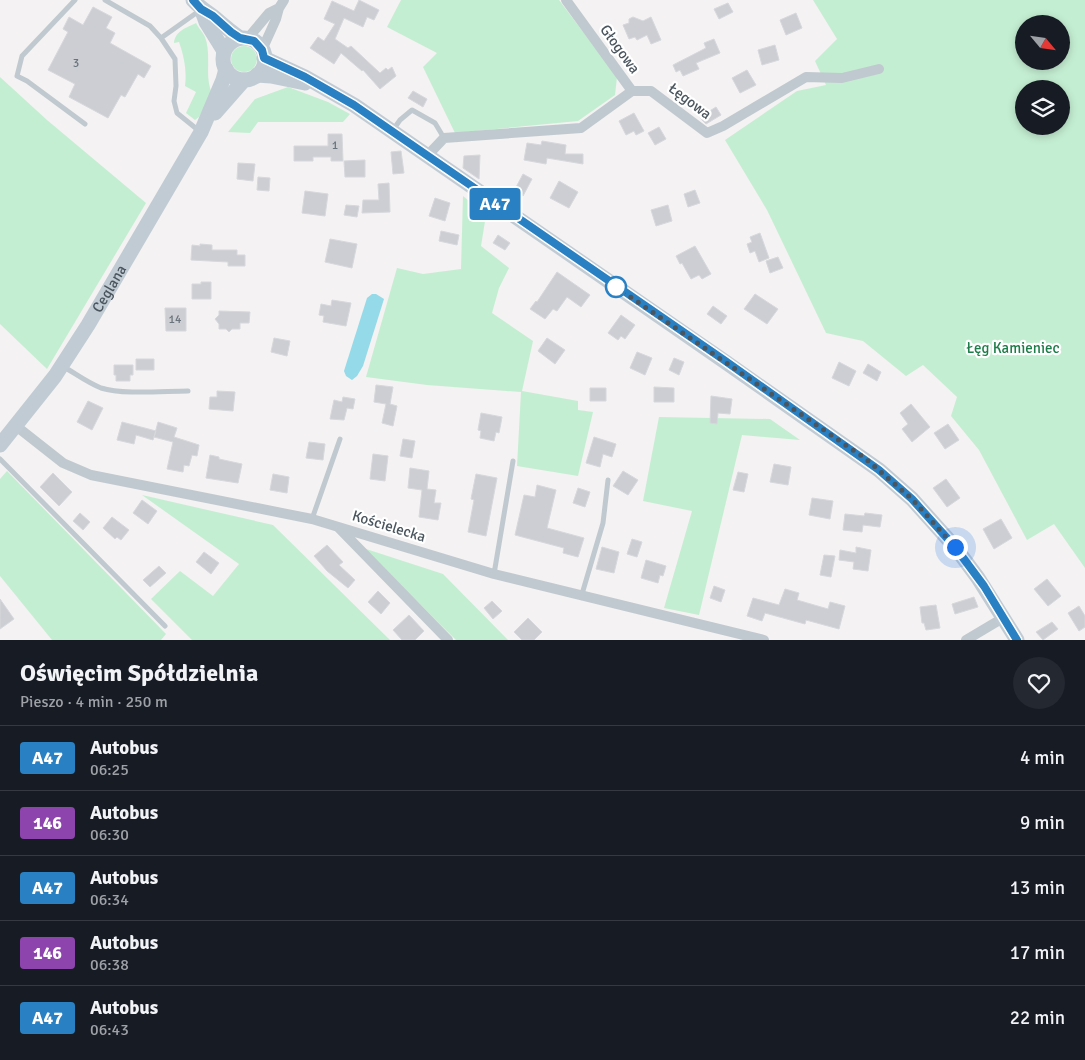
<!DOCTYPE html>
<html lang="pl">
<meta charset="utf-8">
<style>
body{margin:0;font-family:Signika,sans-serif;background:#242831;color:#f1f3f6;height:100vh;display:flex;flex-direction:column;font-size:19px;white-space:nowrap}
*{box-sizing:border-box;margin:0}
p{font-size:16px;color:#9ea1a6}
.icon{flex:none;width:28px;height:28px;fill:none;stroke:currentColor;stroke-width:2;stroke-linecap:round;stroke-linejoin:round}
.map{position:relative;height:640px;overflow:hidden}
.panel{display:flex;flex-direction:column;background:#171b24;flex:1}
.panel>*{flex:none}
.badge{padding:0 10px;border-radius:4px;font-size:18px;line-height:32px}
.needle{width:32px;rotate:119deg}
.tools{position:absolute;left:1015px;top:15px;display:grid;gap:10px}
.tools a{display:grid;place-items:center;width:55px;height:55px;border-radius:50%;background:#171b24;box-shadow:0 2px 8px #0003;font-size:25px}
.you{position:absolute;width:25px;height:25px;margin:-12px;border:4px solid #fff;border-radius:50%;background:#1a73e8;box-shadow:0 0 0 8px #1a73e833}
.map>.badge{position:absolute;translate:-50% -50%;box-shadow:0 0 0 2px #fff}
.round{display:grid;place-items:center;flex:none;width:52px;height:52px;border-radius:26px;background:#242831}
.headline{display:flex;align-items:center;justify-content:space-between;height:85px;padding:0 20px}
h1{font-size:24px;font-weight:700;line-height:38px}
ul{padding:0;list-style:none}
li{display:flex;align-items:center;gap:15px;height:65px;padding:0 20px;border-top:1px solid #363941}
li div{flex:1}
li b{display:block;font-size:19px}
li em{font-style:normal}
li .badge{min-width:55px;font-weight:700;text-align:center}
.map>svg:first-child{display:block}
</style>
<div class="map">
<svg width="1085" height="640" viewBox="0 0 1085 640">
<rect width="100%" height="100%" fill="#f4f2f2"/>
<!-- green -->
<path fill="#c4eed2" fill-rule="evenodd" d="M 401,0 L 559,0 L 617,77 L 615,95 L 578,121 L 455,133 L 423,67 L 437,53 L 387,27 Z
M 813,0 L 1085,0 L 1085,568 L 1054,524 L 1027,540 L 979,450 L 951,416 L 957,397 L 923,365 L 906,376 L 863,341 L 826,333 L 767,210 L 725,140 L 797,91 L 826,85 L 815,61 L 837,39 ZM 1024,24 L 1061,24 L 1061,61 L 1024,61 ZM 1024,89 L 1061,89 L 1061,126 L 1024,126 Z
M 196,23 C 198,28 203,32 205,37 C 212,55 204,76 212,93 L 199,117 L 195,120 L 186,113 L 196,92 L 185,86 C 187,71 184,56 179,42 L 174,43 C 175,31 186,28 196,23 Z
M231 59a13 13 0 1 1 26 0a13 13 0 1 1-26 0Z
M 0,77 L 47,120 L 146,203 L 47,369 L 0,324 Z
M 288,87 L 328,102 L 350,114 L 343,122 L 258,122 L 250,133 L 228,132 L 255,99 Z
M 463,196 L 486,215 L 481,246 L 509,268 L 499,288 L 492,313 L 533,341 L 522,391 L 578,401 L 578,410 L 593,412 L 578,476 L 517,466 L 521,392 L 427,385 L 366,377 L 397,268 L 423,274 L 461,269 Z
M 659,417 L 770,419 L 800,440 L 742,435 L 699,615 L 664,608 L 692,511 L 643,501 Z
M 7,471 L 166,634 L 161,640 L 52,640 L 0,576 L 0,479 Z
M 142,495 L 273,525 L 390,640 L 192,640 L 151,599 L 180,571 L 213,596 L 239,564 Z
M 363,548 L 443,574 L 508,640 L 456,640 Z"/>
<!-- water -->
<path fill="#94dae8" d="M 372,294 L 376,294 L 384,299 L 363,366 L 357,376 L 352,380 L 346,376 L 344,371 L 367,298 Z"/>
<!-- building -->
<path fill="#ccced3" stroke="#d6d8dc" d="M 359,0 L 379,10 L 374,20 L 367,17 L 363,27 L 344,18 L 335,39 L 348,48 L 351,46 L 380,73 L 386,68 L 388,70 L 392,67 L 396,76 L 380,89 L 363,70 L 362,71 L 341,53 L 334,64 L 310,48 L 318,37 L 324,41 L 335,24 L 324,19 L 332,1 L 354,11 Z
M 728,3 L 733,12 L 719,19 L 714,9 Z
M 93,7 L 112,17 L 106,28 L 115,33 L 110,43 L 151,66 L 144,78 L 138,74 L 125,97 L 121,95 L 108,118 L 69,97 L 75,84 L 48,70 L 68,32 L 63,29 L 69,17 L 83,25 Z
M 796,13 L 802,28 L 786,35 L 780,20 Z
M 633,17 L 643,21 L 651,17 L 661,40 L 651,44 L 647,35 L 637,40 L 635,37 L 629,39 L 623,25 L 629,23 L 629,19 Z
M 714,39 L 720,53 L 696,63 L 699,69 L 683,76 L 680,70 L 676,72 L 673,65 L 706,48 L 704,43 Z
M 775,45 L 779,60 L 762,65 L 758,50 Z
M 747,70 L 756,85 L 740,93 L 732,78 Z
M 413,91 L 427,99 L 423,107 L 408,98 Z
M 716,107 L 721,115 L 706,124 L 702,120 L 700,117 Z
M 634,113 L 644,131 L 636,135 L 634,131 L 626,135 L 619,121 Z
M 659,127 L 666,139 L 655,145 L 648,133 Z
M 328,134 L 342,134 L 343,161 L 331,161 L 331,157 L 313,157 L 313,161 L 294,161 L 294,146 L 328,146 Z
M 542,141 L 566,145 L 565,154 L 583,154 L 583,164 L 547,158 L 546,164 L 524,160 L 527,143 L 541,145 Z
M 401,151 L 404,173 L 393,174 L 391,152 Z
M 480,155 L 479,179 L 463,168 L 464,156 Z
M 365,160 L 365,177 L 345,177 L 344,161 Z
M 238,163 L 255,164 L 253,181 L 237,179 Z
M 523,174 L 532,179 L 523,196 L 514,191 Z
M 258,177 L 270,178 L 269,191 L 257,190 Z
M 559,181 L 578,192 L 569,208 L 550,198 Z
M 389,183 L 390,212 L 362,213 L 363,200 L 379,200 L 378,184 Z
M 695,190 L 700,203 L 688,207 L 684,194 Z
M 305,191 L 328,194 L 325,216 L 302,213 Z
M 435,198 L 450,203 L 445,221 L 429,216 Z
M 346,205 L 359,206 L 357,217 L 344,215 Z
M 668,205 L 672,221 L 656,226 L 651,210 Z
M 441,231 L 459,235 L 457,245 L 439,241 Z
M 760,233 L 769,258 L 759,262 L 755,251 L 750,253 L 747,244 L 752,242 L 750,237 Z
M 498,235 L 510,243 L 505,250 L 493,243 Z
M 330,239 L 357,244 L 352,268 L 325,262 Z
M 200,244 L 212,245 L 212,250 L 237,250 L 237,255 L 245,255 L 245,266 L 228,266 L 228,262 L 191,260 L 192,245 L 200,246 Z
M 695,246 L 711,274 L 702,279 L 699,275 L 691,279 L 682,263 L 680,264 L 676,256 Z
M 778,257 L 783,268 L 770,273 L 766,261 Z
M 557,272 L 590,295 L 581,307 L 567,297 L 557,311 L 553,309 L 545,319 L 530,309 L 536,301 L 537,302 Z
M 201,282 L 211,282 L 211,299 L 192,299 L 192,284 L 201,284 Z
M 755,294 L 778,309 L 767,324 L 744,309 Z
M 332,300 L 351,303 L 346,326 L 323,322 L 324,316 L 319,315 L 321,304 L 331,306 Z
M 713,306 L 727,316 L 721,324 L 707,314 Z
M 165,308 L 186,308 L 186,331 L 166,331 Z
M 219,311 L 250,312 L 249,323 L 240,323 L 240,329 L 232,329 L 229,332 L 226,329 L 219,329 L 219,324 L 215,319 L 219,315 Z
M 621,315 L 635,325 L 625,339 L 621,336 L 618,340 L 608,333 Z
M 274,338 L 290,341 L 287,356 L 271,352 Z
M 547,338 L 565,350 L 555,364 L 538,351 Z
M 637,352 L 652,358 L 645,375 L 630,368 Z
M 674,358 L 684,362 L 679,375 L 669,370 Z
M 136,359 L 154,359 L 154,370 L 136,370 Z
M 839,362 L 856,371 L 849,386 L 832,378 Z
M 868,364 L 881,372 L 877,381 L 863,373 Z
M 114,365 L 133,365 L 133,375 L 130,375 L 130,381 L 116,381 L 116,375 L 114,375 Z
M 376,385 L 393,387 L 390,404 L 397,406 L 393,426 L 382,423 L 386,404 L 374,402 Z
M 654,387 L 674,388 L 674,402 L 654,402 Z
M 590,388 L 606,388 L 606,401 L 590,401 Z
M 217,391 L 235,392 L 233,411 L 209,409 L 210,397 L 217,397 Z
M 711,396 L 732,399 L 730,414 L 718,413 L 717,424 L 710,423 Z
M 343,397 L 355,399 L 353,409 L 347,408 L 344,420 L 330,419 L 334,400 L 342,402 Z
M 88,401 L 103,408 L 92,430 L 77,422 Z
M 911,404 L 930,427 L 912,442 L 902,429 L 908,424 L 900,413 Z
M 481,413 L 502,417 L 499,433 L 496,432 L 494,441 L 480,438 L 481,431 L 478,430 Z
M 122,422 L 156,431 L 153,440 L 136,435 L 134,444 L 117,440 Z
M 158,422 L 177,428 L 174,437 L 199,445 L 197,456 L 192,455 L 189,466 L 184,465 L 183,472 L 167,469 L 173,442 L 154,437 Z
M 948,424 L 959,440 L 945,449 L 934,433 Z
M 594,437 L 616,444 L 612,457 L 603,454 L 600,467 L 586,463 Z
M 403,439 L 415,441 L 412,458 L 400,456 Z
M 309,442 L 325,444 L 323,460 L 306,458 Z
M 373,454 L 388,456 L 385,481 L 370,479 Z
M 210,455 L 219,457 L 219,459 L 242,464 L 238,483 L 206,478 Z
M 774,464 L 791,467 L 788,485 L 770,482 Z
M 410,468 L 429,471 L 427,489 L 436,490 L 434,503 L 441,503 L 438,520 L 419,517 L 422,490 L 408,488 Z
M 623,471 L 638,480 L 628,495 L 613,486 Z
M 738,472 L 748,474 L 744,492 L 733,490 Z
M 53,473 L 72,492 L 59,506 L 40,487 Z
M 273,474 L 289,477 L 287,493 L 270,490 Z
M 476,474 L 497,478 L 486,536 L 468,532 L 474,500 L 471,499 Z
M 946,479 L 960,498 L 947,507 L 933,488 Z
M 537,485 L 556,490 L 547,528 L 584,538 L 578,557 L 563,553 L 564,548 L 515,535 L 524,495 L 535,497 Z
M 578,488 L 590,492 L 585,507 L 573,503 Z
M 812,498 L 833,501 L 830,519 L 809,515 Z
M 142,500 L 157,511 L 148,524 L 133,513 Z
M 80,513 L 90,522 L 83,530 L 73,521 Z
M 865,513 L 882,515 L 880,527 L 863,525 L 862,532 L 843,530 L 845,514 L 864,516 Z
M 112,517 L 129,530 L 121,540 L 117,537 L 115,539 L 103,528 Z
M 1001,519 L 1012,538 L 994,549 L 983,529 Z
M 632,539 L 642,542 L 637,557 L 627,554 Z
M 327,545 L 343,562 L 339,565 L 355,580 L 348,588 L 327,571 L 314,556 Z
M 602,547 L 619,552 L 614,573 L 596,569 Z
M 856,547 L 871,550 L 868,571 L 853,569 L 854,562 L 839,560 L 840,550 L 856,553 Z
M 204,552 L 219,563 L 211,574 L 196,562 Z
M 824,555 L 835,556 L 831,577 L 820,575 Z
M 646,560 L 666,566 L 663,576 L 660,575 L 658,583 L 641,578 Z
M 159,566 L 166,573 L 150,587 L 143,580 Z
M 1047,579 L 1061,596 L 1048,606 L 1034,589 Z
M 714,586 L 725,590 L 721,602 L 710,598 Z
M 785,589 L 799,593 L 797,600 L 828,609 L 830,602 L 845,606 L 839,629 L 806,620 L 805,624 L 765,613 L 762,621 L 747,616 L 753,598 L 779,605 Z
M 378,591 L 390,603 L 381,614 L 368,602 Z
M 974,597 L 978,607 L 955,614 L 952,604 Z
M 0,599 L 14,619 L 0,629 Z
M 492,601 L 502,611 L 493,619 L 484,608 Z
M 936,605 L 940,628 L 926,630 L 924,623 L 922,623 L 920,607 Z
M 1079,606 L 1085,616 L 1085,627 L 1079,631 L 1068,613 Z
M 409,615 L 424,631 L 415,640 L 402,640 L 393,630 Z
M 528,618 L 542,632 L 534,640 L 522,640 L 514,632 Z
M 1052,622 L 1058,629 L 1043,640 L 1036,632 Z"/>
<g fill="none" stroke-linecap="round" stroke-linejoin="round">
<!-- lane -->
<path stroke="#c0c9cf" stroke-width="5" d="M 75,0 L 22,56 L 17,76 L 27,81 L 85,124
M 105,0 L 150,26 L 161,38 L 175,59 L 176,86 L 174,101 L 177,113 L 198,130
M 161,38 L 199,11
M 393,130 L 400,120 L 412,110 L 435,123 L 444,138
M 64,367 C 76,374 88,383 101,388 C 123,395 164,391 188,391
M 0,459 L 165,626
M 312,519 L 340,439
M 494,574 L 513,461
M 582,594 L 603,523 L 608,480"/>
<!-- street -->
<path stroke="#c0c9cf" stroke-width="10" d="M 566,0 L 632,91
M 248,38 L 269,13 L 279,8
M 262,50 L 276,19 L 279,8 L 284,0
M 427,156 L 444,138 L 581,128 L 632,91 L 651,91 L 707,133 L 723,126 L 806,77 L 842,78 L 879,69
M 16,426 L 63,463 L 91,475 L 312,519 L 494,574 L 764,640
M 338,527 L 448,640
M 966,640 L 1003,618"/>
<!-- secondary -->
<g stroke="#c1cbd4" stroke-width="15">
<path d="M 193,0 C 201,9 207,11 215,18 C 223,25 231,32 240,38"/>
<path d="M 202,11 L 206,22 L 224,51"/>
<circle cx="244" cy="59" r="21"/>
<path d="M 264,58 L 305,77 L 354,105 L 724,361 L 879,470 L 912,499 L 955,547 L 978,578 L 1017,640"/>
<path d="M 257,75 L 271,76 L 305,83"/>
<path d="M 215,113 L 244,80"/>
<path id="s1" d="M 0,445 L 55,376 L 88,325 L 201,132 L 223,80 L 226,69"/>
</g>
</g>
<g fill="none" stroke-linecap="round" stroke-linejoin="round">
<!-- line casing -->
<g stroke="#fff" stroke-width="11">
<path id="line" d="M 193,0 L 201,9 L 213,16 L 231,32 L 240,38 L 254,41 L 262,50 L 264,58 L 305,77 L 354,105 L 724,360 L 879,470 L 912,499 L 955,547 L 984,586 L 1017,640"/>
</g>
<!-- line -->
<use href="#line" stroke="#2980c2" stroke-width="8"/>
<!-- walk -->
<path stroke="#4a555e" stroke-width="5" stroke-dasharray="0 9" d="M 616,287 L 866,459 L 912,499 L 955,547"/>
</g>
<!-- markers -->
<circle fill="#fff" stroke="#2980c2" stroke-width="2.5" cx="616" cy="287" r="10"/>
<g text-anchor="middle" stroke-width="4.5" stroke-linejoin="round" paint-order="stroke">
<!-- number labels -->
<g font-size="12" fill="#6a737b">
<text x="76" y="67">3</text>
<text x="335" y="149">1</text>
<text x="175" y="323">14</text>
</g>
<!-- street labels -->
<g font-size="15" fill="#4a555e" stroke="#fff">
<text transform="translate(620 49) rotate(54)" y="5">Głogowa</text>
<text transform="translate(690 101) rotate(37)" y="5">Łęgowa</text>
<text dy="5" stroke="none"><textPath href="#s1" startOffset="191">Ceglana</textPath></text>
<text transform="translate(389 526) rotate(17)" y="5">Kościelecka</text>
</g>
<!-- park labels -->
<g font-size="15" fill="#1d7d49" stroke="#fff">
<text x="1013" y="353">Łęg Kamieniec</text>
</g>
</g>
</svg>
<div class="tools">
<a><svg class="needle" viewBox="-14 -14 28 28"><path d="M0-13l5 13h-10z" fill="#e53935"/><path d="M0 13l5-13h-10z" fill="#9ea1a6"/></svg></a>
<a><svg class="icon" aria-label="layers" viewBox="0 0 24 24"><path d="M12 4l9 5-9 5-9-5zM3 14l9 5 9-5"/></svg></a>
</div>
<div class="you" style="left:955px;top:547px"></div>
<b class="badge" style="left:495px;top:204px;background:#2980c2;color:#fff">A47</b>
</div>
<section class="panel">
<div class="headline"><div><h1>Oświęcim Spółdzielnia</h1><p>Pieszo · 4 min · 250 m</p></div><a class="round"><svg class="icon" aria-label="heart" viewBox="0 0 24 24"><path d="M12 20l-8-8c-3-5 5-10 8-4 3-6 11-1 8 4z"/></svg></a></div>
<ul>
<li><span class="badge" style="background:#2980c2;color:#fff">A47</span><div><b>Autobus</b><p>06:25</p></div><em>4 min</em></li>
<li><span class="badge" style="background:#8e44ad;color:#fff">146</span><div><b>Autobus</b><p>06:30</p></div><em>9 min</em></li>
<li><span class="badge" style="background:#2980c2;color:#fff">A47</span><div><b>Autobus</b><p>06:34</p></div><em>13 min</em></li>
<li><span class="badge" style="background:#8e44ad;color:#fff">146</span><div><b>Autobus</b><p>06:38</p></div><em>17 min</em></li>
<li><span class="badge" style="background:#2980c2;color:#fff">A47</span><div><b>Autobus</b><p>06:43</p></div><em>22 min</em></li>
</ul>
</section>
